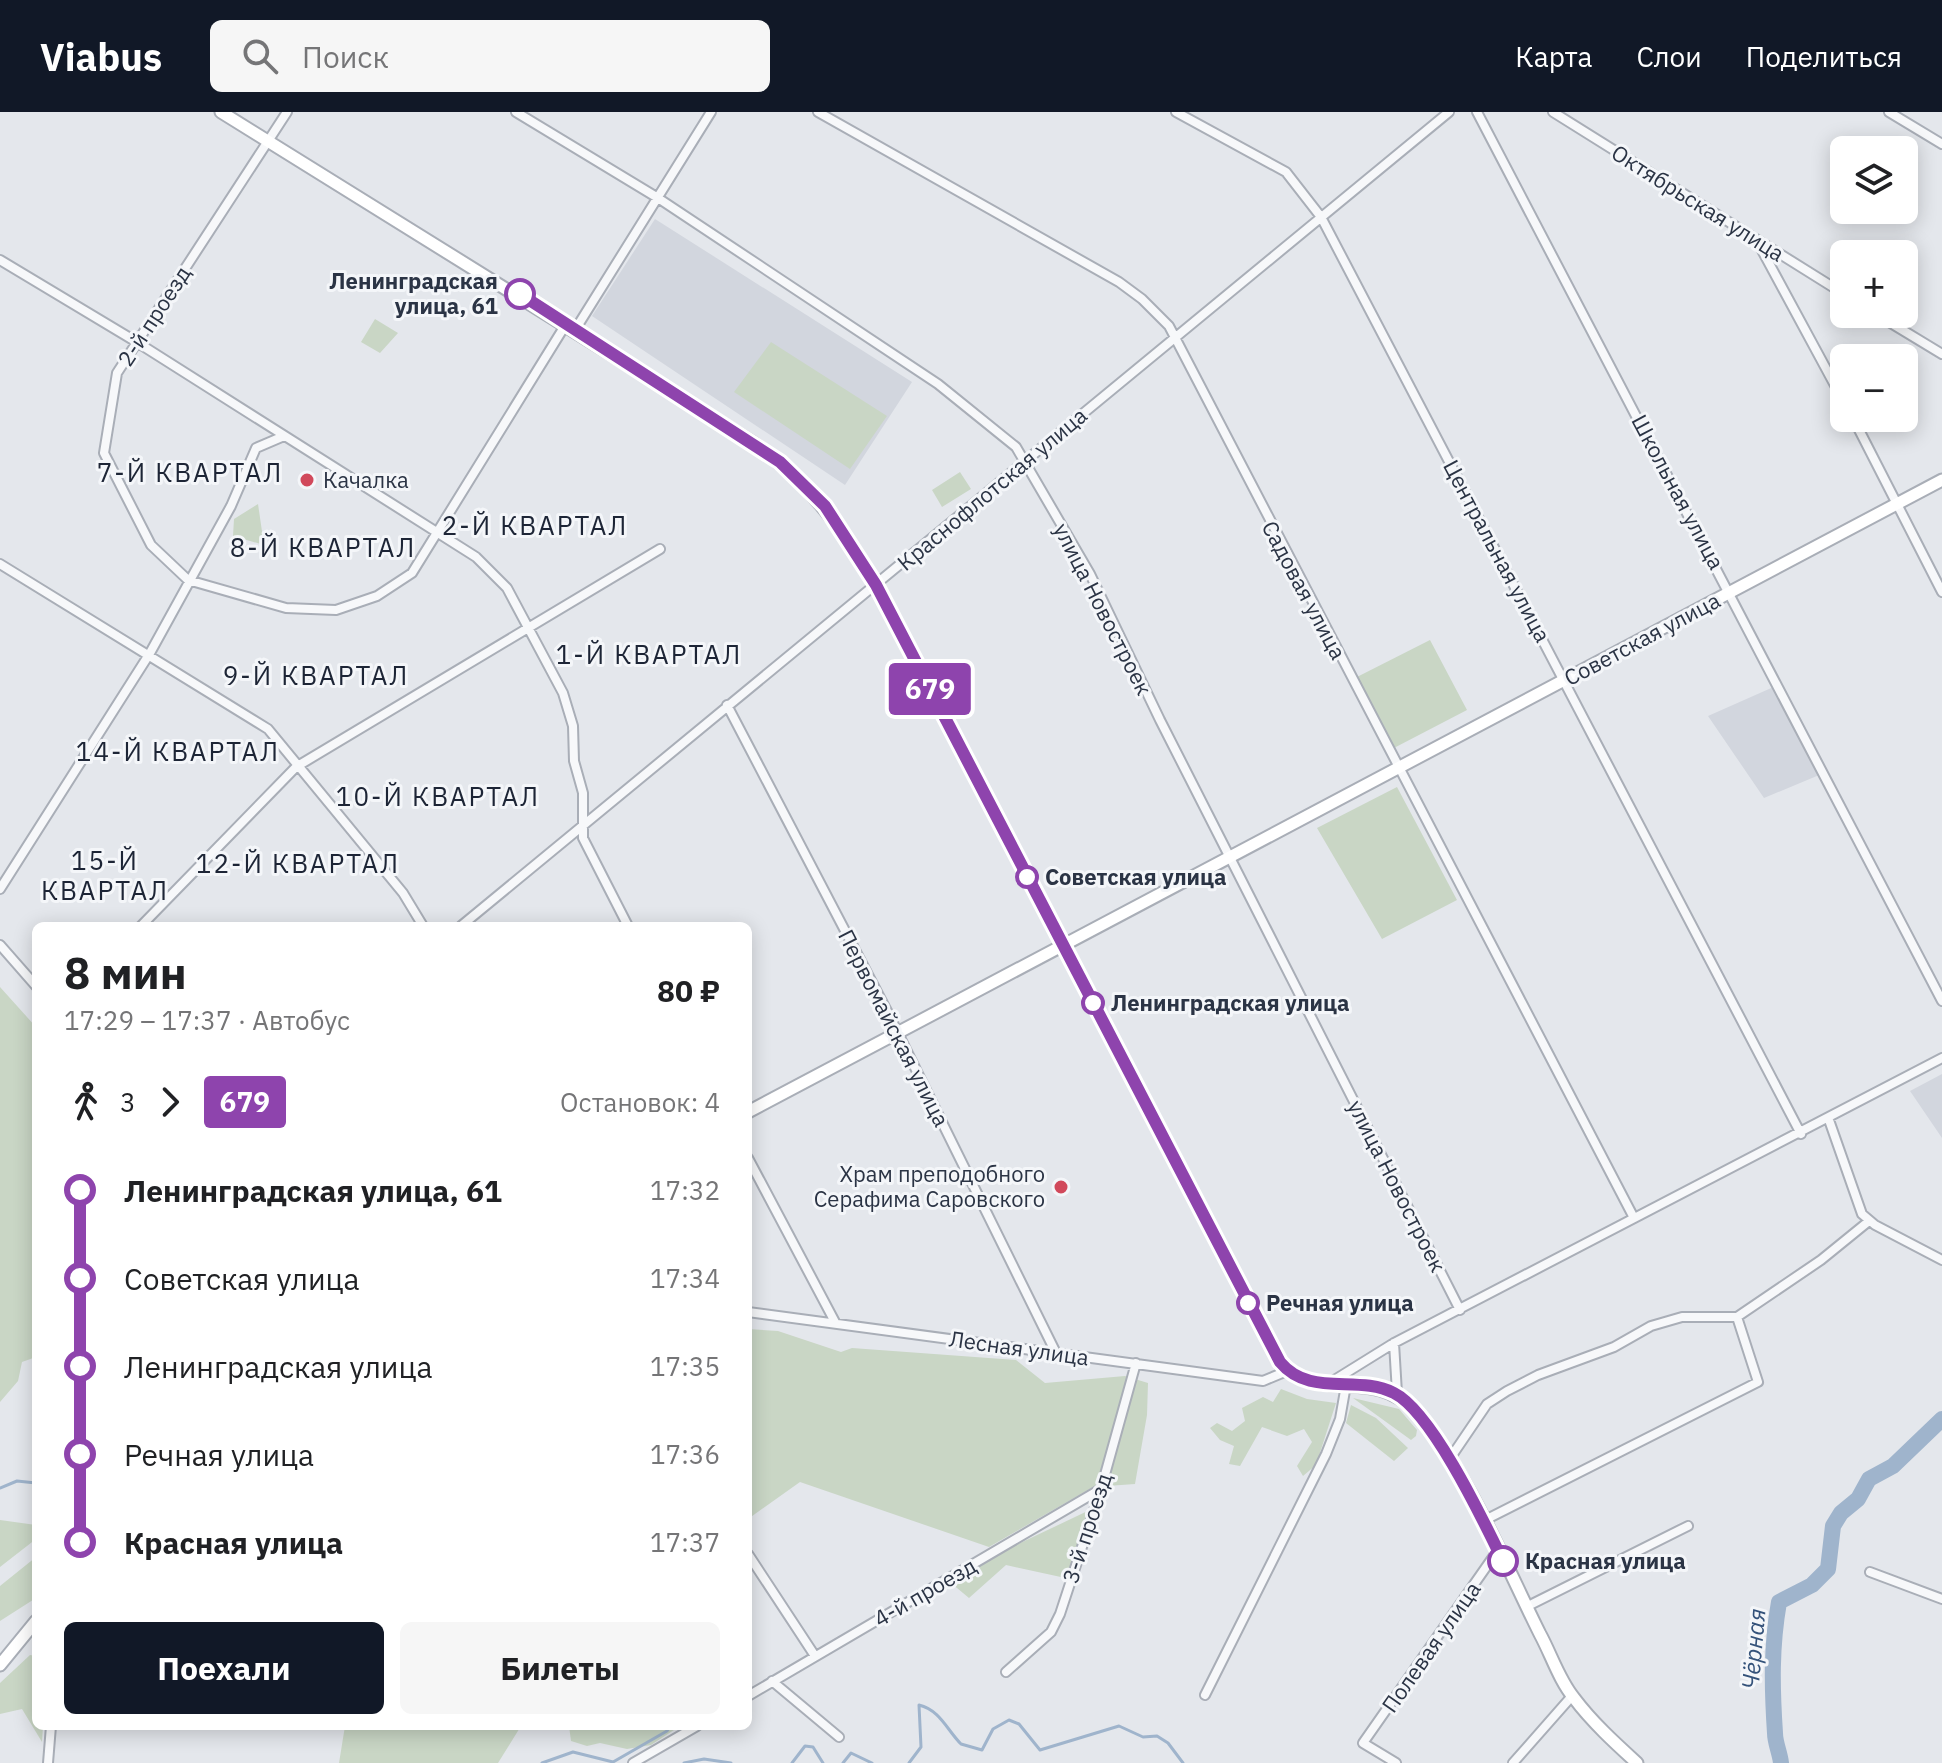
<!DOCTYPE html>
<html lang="ru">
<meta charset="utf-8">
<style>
body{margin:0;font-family:"IBM Plex Sans",sans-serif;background:#f6f6f6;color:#202124;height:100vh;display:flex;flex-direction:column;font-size:30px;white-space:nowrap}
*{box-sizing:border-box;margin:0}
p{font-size:26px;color:#757577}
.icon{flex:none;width:44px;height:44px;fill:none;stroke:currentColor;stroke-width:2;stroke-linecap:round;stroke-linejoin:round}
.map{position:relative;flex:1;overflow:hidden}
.side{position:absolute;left:32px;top:810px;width:720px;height:808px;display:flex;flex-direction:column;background:#fff;border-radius:12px;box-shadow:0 4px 20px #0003}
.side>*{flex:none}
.badge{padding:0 16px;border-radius:6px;font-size:28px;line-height:52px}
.controls{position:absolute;left:1830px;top:24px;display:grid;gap:16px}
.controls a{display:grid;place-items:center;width:88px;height:88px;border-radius:12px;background:#fff;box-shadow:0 4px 20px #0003;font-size:40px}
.map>.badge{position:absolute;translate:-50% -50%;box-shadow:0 0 0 4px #fff}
.legs{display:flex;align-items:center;gap:12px;height:88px;padding:0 32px;font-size:26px}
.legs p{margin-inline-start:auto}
.head{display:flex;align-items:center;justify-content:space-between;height:136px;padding:0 32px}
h1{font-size:44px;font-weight:700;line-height:60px}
.cta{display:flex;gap:16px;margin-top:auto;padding:16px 32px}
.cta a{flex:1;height:92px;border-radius:12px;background:#111827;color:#fff;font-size:32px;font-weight:700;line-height:92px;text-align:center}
.cta a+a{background:#f6f6f6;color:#202124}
ul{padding:0 32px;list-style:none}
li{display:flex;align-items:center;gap:28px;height:88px;font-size:30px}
li i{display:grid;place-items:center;width:12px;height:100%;margin:0 10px;background:currentColor}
li i::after{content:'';width:20px;height:20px;margin:-10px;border:6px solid;border-radius:50%;background:#fff}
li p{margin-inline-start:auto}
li:first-child i{background:linear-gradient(#0000 50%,currentColor 0)}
li:last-child i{background:linear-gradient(currentColor 50%,#0000 0)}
header{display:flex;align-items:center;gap:48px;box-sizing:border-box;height:112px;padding:0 40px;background:#111827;color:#fff}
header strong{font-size:38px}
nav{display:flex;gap:44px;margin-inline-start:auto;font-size:28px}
.search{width:560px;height:72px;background:#f6f6f6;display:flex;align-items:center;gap:20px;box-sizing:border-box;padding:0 28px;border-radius:12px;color:#757577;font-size:30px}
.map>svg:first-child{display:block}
</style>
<header>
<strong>Viabus</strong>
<div class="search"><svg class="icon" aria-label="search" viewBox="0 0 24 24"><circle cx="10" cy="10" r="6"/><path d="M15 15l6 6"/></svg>Поиск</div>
<nav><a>Карта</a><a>Слои</a><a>Поделиться</a></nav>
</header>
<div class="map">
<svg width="1942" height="1651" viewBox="0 0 1942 1651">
<rect width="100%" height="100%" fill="#e4e7ec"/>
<!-- built -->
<path fill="#d2d6de" d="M 655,107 L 912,270 L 845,373 L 592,204 Z
M 1778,573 L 1824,661 L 1764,686 L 1708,604 Z
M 1942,962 L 1942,1026 L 1910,979 Z"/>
<!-- green -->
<path fill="#c9d6c5" d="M 375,207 L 398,221 L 380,241 L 361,230 Z
M 771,230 L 887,304 L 850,357 L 734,280 Z
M 960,360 L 971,377 L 942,395 L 932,378 Z
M 258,392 L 264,433 L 233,424 L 234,407 Z
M 1430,528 L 1467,598 L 1392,637 L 1355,566 Z
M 1397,675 L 1457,788 L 1382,827 L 1317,716 Z
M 0,875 L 36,915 L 36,1245 L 22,1250 L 18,1269 L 0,1290 Z
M 748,1217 L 778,1219 L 841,1240 L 852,1236 L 1016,1248 L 1045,1271 L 1125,1264 L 1148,1271 L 1147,1303 L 1135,1372 L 1093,1375 L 989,1435 L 800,1370 L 748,1407 Z
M 1281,1277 L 1307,1287 L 1336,1291 L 1316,1353 L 1303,1364 L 1297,1354 L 1312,1330 L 1304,1317 L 1287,1324 L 1262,1315 L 1240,1354 L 1229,1352 L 1234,1334 L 1220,1328 L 1210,1316 L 1217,1311 L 1232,1319 L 1245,1309 L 1242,1296 L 1263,1285 L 1273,1290 Z
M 1353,1286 L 1399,1297 L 1417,1318 L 1416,1324 L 1411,1328 Z
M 1351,1293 L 1376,1306 L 1408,1336 L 1394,1349 L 1346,1311 Z
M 1096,1395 L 1070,1467 L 1006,1453 L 969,1486 L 951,1471 L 991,1445 Z
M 0,1408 L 36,1413 L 36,1427 L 0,1455 Z
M 36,1445 L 36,1486 L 0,1509 L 0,1474 Z
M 30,1543 L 36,1544 L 36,1614 L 43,1614 L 42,1630 L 22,1597 L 0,1602 L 0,1571 Z
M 345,1614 L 521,1614 L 498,1651 L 339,1651 Z
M 569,1614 L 680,1614 L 651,1633 L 627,1637 L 600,1631 L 587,1634 L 571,1629 Z"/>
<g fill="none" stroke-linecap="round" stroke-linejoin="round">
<!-- stream -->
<path stroke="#9fb4cc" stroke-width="3" d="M 0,1376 L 17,1369 L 36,1371
M 613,1650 L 667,1619 L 670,1614
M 542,1651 L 573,1640 L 613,1650
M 684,1651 L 704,1647 L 731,1651
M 792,1651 L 805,1634 L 813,1635 L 823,1651
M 843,1651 L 851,1641 L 872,1651
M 909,1651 L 921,1635 L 919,1593 C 940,1598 947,1618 961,1632 L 982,1638 L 993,1617 L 1009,1608 L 1019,1612 L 1040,1638 L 1119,1614 L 1143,1625 L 1157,1624 L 1168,1631 L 1183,1651"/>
<!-- river -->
<path stroke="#9fb4cc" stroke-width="16" d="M 1781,1651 C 1780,1641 1775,1631 1775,1621 C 1772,1576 1771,1535 1779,1490 L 1812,1473 L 1828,1457 L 1833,1414 L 1841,1401 L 1858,1387 L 1869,1367 L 1893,1354 L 1942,1307"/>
<!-- street casing -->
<g stroke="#a9aeb7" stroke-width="12">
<path id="street" d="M 287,0 L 117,261 L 104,341 L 151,433 L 188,468 L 286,496 L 336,498 L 377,484 L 412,461 L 566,212
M 516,0 L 658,86 L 938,272 L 1016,335 L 1090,462 L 1160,608 L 1460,1198
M 818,0 L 1119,170 L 1142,187 L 1169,214 L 1634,1106
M 1176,0 L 1286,60 L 1321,105 L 1801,1022
M 1477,0 L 1942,889
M 1553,0 L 1844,182
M 1889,0 L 1942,32
M 1757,129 L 1844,290
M 0,148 L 135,229 L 476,445 L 507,476 L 563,581 L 573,614 L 574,649 L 583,681 L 583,726 L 628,814
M 1876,202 L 1942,242
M 575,218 L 711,0
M 1853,306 L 1942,480
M 0,452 L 268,617 L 403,781 L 423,814
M 727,593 L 887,899 L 1056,1241
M 0,777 L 150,541 L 231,394 L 256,336 L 284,324
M 141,814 L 296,655 L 660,437
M 461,814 L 1449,0
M 0,833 L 36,874
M 1829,1008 L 1862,1102 L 1875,1113 L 1942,1148
M 748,1046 L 835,1210
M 748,1200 L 1263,1269 L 1287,1259
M 1394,1231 L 1397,1281
M 1328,1272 L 1394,1231 L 1942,946
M 1449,1348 L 1487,1292 L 1507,1279 L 1538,1263 L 1614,1235 L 1651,1214 L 1682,1205 L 1737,1205 L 1821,1148 L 1869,1109
M 1483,1409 L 1758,1270 L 1737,1205
M 748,1442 L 815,1544
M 1870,1460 L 1942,1487
M 1526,1495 L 1688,1414
M 1006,1560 L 1051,1520 L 1060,1502 L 1101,1377 L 1136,1251
M 772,1569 L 839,1625
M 1205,1583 L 1326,1342 L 1340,1307 L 1346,1273
M 748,1584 L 1101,1377
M 48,1651 L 51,1614
M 633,1651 L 697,1614
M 1396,1651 L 1363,1631 L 1498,1438
M 1513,1651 L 1572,1584"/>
</g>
<!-- secondary casing -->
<g stroke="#a9aeb7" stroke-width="15">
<path id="secondary" d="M 221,0 L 752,330 C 807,369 842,415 876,473 L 1280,1250 C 1316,1294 1372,1252 1416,1300 C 1465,1354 1507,1456 1540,1522 C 1551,1542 1559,1568 1574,1586 C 1592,1610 1615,1631 1637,1651
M 748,1000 L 1942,368
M 0,1553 L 36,1509"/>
</g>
<!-- street -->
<use href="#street" stroke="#f7f8fa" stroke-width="8"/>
<!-- secondary -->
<use href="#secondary" stroke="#fff" stroke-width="11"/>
</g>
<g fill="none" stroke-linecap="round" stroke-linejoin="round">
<!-- line-1 casing -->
<g stroke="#fff" stroke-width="18">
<path id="line-1" d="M 520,182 L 780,350 L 825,394 L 876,473 L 1280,1250 C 1310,1286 1357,1262 1394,1281 C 1432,1300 1484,1410 1503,1449"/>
</g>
<!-- line-1 -->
<use href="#line-1" stroke="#8e44ad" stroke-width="12"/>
</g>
<!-- markers -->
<g fill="#fff" stroke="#8e44ad" stroke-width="4">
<circle cx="520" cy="182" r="14"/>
<circle cx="1027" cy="765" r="10"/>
<circle cx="1093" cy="891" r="10"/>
<circle cx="1248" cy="1191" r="10"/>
<circle cx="1503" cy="1449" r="14"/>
</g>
<g fill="#d1495b" stroke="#f4f6f9" stroke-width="3">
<circle cx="307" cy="368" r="8"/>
<circle cx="1061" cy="1075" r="8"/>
</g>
<g text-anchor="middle" stroke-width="6" stroke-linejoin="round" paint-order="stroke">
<!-- street labels -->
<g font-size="22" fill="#2b3445" stroke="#f4f6f9">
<text transform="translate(1698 91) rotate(32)" y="8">Октябрьская улица</text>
<text transform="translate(154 204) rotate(-57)" y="8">2-й проезд</text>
<text transform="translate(992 377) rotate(-40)" y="8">Краснофлотская улица</text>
<text transform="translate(1678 380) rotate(62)" y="8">Школьная улица</text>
<text transform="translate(1497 439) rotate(62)" y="8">Центральная улица</text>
<text transform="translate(1304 478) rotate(62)" y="8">Садовая улица</text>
<text transform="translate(1103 497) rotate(63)" y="8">улица Новостроек</text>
<text transform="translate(1642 527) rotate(-28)" y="8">Советская улица</text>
<text transform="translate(894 916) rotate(63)" y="8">Первомайская улица</text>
<text transform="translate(1397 1074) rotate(63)" y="8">улица Новостроек</text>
<text transform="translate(1019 1236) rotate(8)" y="8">Лесная улица</text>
<text transform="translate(1087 1416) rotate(-72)" y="8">3-й проезд</text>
<text transform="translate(925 1480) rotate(-30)" y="8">4-й проезд</text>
<text transform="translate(1431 1535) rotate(-55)" y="8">Полевая улица</text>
</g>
<!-- stop labels -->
<g font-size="22" font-weight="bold" fill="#2b3445" stroke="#f4f6f9" text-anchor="start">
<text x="498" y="177" text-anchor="end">Ленинградская<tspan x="498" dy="25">улица, 61</tspan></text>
<text x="1045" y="773">Советская улица</text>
<text x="1111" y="899">Ленинградская улица</text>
<text x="1266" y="1199">Речная улица</text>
<text x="1525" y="1457">Красная улица</text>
</g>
<!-- poi labels -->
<g font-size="22" fill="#2b3445" stroke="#f4f6f9" text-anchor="start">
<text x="323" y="376">Качалка</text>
<text x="1045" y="1070" text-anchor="end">Храм преподобного<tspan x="1045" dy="25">Серафима Саровского</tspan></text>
</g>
<!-- water labels -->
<g font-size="24" font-style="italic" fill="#34527a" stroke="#f4f6f9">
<text transform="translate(1754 1537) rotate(-85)" y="8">Чёрная</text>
</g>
<!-- quarter labels -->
<g font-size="26" letter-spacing="2" fill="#1d2536" stroke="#f4f6f9">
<text x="190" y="370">7-Й КВАРТАЛ</text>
<text x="535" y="423">2-Й КВАРТАЛ</text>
<text x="323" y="445">8-Й КВАРТАЛ</text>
<text x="649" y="552">1-Й КВАРТАЛ</text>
<text x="316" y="573">9-Й КВАРТАЛ</text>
<text x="178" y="649">14-Й КВАРТАЛ</text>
<text x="438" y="694">10-Й КВАРТАЛ</text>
<text x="105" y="758">15-Й<tspan x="105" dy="30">КВАРТАЛ</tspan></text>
<text x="298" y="761">12-Й КВАРТАЛ</text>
</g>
</g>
</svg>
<div class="controls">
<a><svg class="icon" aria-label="layers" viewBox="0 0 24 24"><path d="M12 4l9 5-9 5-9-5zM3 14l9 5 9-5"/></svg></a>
<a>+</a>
<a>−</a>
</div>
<b class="badge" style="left:930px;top:577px;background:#8e44ad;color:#fff">679</b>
<section class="side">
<div class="head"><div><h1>8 мин</h1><p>17:29 – 17:37 · Автобус</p></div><b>80 ₽</b></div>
<div class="legs"><svg class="icon" aria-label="walk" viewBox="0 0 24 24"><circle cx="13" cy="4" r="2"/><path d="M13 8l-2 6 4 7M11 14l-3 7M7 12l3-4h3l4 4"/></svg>3<svg class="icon" aria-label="forward" viewBox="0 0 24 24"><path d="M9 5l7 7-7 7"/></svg><b class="badge" style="background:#8e44ad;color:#fff">679</b><p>Остановок: 4</p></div>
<ul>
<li><i style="color:#8e44ad"></i><b>Ленинградская улица, 61</b><p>17:32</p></li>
<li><i style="color:#8e44ad"></i><span>Советская улица</span><p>17:34</p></li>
<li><i style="color:#8e44ad"></i><span>Ленинградская улица</span><p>17:35</p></li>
<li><i style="color:#8e44ad"></i><span>Речная улица</span><p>17:36</p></li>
<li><i style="color:#8e44ad"></i><b>Красная улица</b><p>17:37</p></li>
</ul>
<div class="cta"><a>Поехали</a><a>Билеты</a></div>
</section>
</div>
